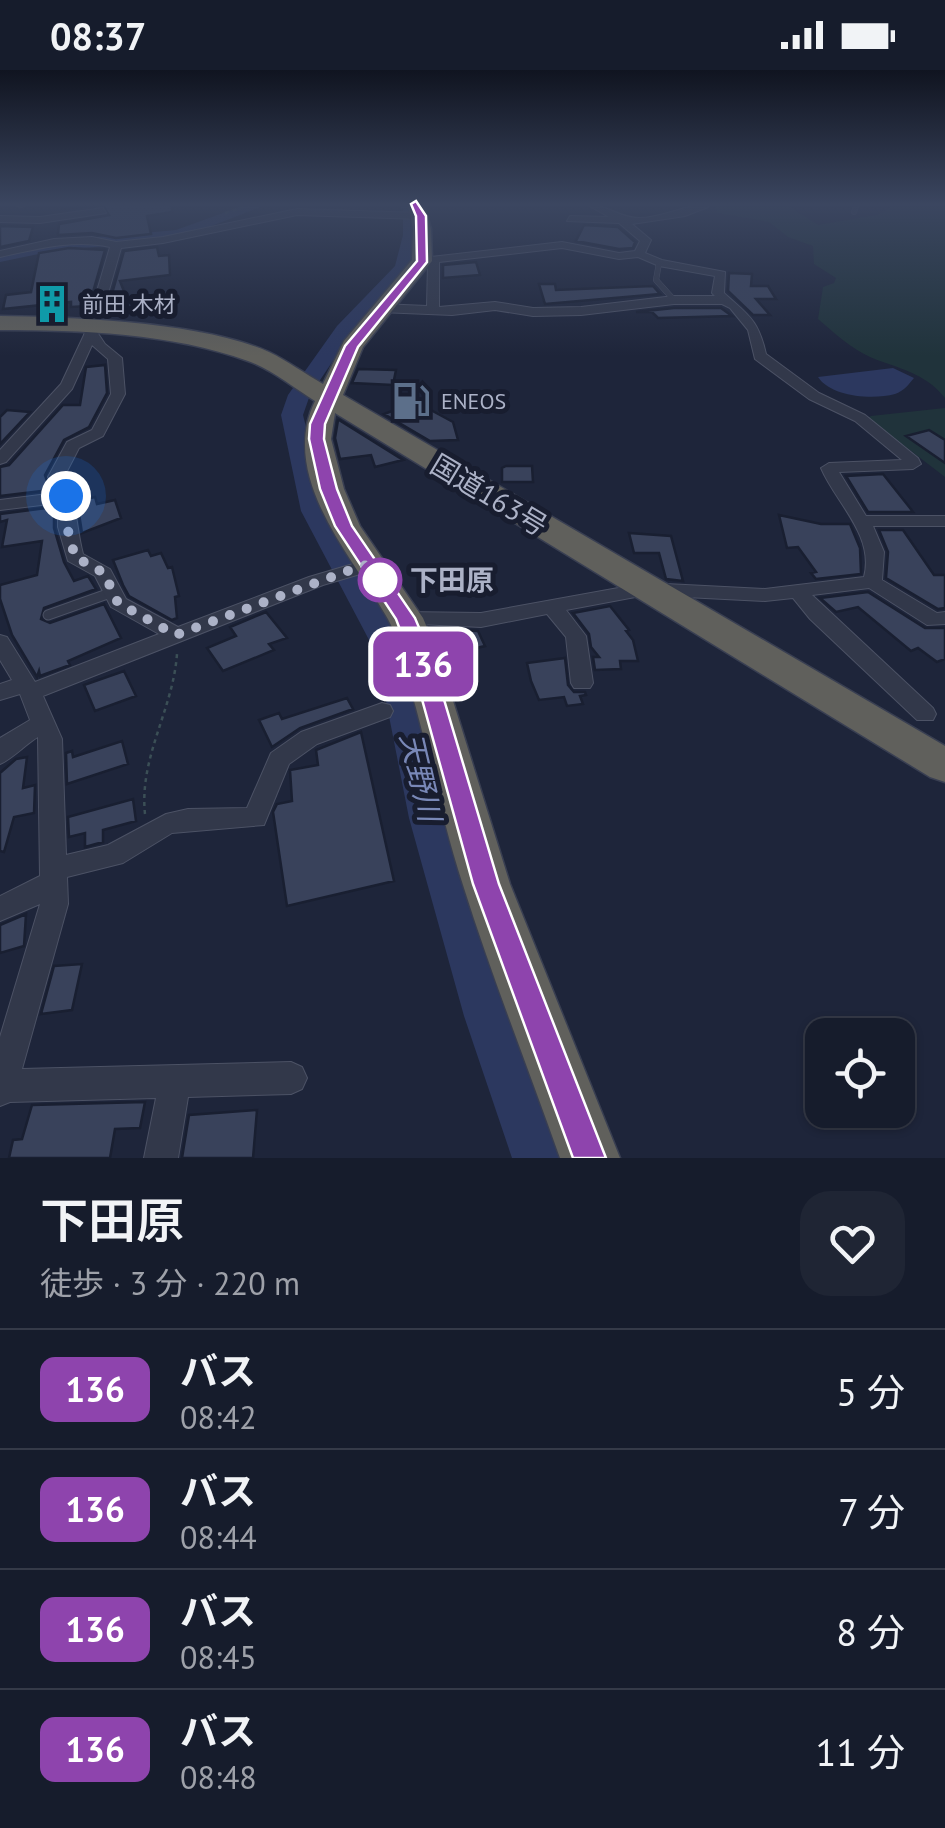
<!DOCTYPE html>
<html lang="ja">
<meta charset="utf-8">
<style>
body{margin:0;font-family:"PT Sans","Noto Sans JP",sans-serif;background:#1f2534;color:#f1f3f6;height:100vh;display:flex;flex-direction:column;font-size:38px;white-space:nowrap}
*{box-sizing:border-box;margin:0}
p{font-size:32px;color:#9ea1a9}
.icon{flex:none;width:55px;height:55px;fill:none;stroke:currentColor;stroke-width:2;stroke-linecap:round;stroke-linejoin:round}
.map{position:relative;height:1088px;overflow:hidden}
.drawer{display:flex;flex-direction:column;background:#161c2c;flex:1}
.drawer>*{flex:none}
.badge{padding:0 20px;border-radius:15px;font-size:35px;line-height:65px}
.controls{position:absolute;left:805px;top:948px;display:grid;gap:20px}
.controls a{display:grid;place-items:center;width:110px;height:110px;border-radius:20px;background:#161c2c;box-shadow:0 2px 8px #0004,0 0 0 2px #353a48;font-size:50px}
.you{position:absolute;width:50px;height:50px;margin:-25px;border:8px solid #fff;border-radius:50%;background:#1a73e8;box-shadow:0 0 0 15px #1a73e833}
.map>.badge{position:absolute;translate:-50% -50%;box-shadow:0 0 0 5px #fff}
.round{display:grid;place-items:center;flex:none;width:105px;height:105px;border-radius:30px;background:#1f2534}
.overview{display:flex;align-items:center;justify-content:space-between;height:170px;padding:0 40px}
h1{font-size:48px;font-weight:600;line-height:75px}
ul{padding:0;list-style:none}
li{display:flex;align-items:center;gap:30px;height:120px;padding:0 40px;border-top:2px solid #353a48}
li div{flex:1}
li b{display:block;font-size:38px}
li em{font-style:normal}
li .badge{min-width:110px;font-weight:700;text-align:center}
.status{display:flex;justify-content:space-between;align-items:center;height:70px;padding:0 50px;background:#161c2c;direction:ltr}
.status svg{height:28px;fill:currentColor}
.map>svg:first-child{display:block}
</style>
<div class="status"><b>08:37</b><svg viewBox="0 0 49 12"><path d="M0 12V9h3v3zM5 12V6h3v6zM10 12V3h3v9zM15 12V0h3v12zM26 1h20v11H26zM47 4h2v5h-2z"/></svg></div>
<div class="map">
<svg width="945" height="1088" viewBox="0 0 945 1088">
<rect width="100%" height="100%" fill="#1e253a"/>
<!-- green -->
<path fill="#20333b" d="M 705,134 L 785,134 L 818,155 L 877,145 L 890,138 L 889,134 L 945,134 L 945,328 C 924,302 899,299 870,287 C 852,279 833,262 818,249 L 823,217 L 834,213 L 836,208 L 814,194 L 813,176 L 788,167 L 769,152 L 718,143 L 715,137 Z
M 945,338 L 945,407 L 868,348 L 871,346 Z"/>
<!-- water -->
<path fill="#2c385f" d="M 893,298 L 914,308 C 909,314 904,321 895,324 C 873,330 831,327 818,307 Z"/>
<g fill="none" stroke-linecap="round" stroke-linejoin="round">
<!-- river -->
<path fill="#2c385f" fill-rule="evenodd" d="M 248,134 L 268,134 L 178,169 L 53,181 L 0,192 L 0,182 L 53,171 L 176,160 Z
M 398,134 L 413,134 L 417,139 L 419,165 L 411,197 L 351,264 L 310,325 L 303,345 L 327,441 L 409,585 L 447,748 L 510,946 L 562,1088 L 512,1088 L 464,946 L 409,748 L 377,585 L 301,441 L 281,345 L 288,325 L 337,256 L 395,196 L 403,165 L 403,140 Z"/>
</g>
<!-- building -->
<path fill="#39425b" stroke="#191f31" stroke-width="2.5" d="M 87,134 L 172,134 L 172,142 L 147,146 L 151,164 L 116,168 L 92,163 L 58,165 L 59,154 L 109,145 L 102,134 L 60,140 Z
M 584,155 L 618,157 L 635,172 L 633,178 L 619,179 L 576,171 Z
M 0,156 L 33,157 L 29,171 L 0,177 Z
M 157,177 L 159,186 L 169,185 L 170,205 L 120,211 L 127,229 L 110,231 L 124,181 Z
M 69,178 L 105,180 L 89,236 L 71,237 L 71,232 L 3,239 L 6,225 L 31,222 L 39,183 Z
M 476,192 L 480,205 L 443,208 L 443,195 Z
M 729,203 L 752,204 L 751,216 L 768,216 L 776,229 L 756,229 L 770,245 L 753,245 L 728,221 Z
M 539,214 L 555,214 L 556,220 L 653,216 L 660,224 L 545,234 Z
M 674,238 L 721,238 L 732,246 L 658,248 L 652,242 L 636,242 Z
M 105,295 L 107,323 L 89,357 L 64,370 L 45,405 L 50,420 L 0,426 L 0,397 L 9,395 L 63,335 L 80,335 L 86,297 Z
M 358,299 L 396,300 L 393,315 L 352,313 Z
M 416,332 L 453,352 L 458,370 L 430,371 L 384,344 Z
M 7,340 L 30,342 L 0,374 L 0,347 Z
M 338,350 L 339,350 L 403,390 L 375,397 L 371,385 L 340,389 L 335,368 Z
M 929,360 L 945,370 L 945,393 L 906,366 Z
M 506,396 L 532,396 L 533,412 L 502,412 L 502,398 Z
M 883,404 L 910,438 L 913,442 L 868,442 L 846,406 Z
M 95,427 L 97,434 L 115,430 L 121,448 L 82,463 L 77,431 Z
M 54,437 L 54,458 L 64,492 L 74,511 L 88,506 L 96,519 L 44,538 L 41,549 L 50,553 L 104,534 L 121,568 L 68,591 L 70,595 L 40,606 L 39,601 L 37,607 L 12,565 L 0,529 L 0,515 L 37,505 L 42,471 L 2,477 L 7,450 L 0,452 L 0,444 Z
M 779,445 L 821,454 L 850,454 L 860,478 L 861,504 L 816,509 L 811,503 L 816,502 L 798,477 L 787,478 Z
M 879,460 L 903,460 L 934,505 L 945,505 L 945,538 L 938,539 L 886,508 L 888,482 Z
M 629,463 L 671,466 L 683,511 L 666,509 L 659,483 L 634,483 Z
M 148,480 L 151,486 L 161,483 L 168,498 L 172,497 L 179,526 L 175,527 L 177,548 L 172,550 L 129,526 L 123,515 L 113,490 Z
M 868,522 L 925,558 L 945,558 L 945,589 L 937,592 L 918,578 L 911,581 L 858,537 L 836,542 L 820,528 Z
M 610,536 L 629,560 L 626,561 L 633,570 L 638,591 L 620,591 L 621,599 L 595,600 L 593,587 L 599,587 L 591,577 L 589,564 L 573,543 Z
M 266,542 L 287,568 L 269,574 L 274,580 L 223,601 L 207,578 L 236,566 L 230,557 Z
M 456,560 L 478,561 L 485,576 L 463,581 Z
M 565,588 L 568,615 L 574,622 L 585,622 L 586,625 L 580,626 L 583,634 L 567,636 L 564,627 L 539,630 L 531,611 L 527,593 Z
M 124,601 L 136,626 L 95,641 L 84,615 Z
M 347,628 L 353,639 L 300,658 L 272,677 L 259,650 L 279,643 L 282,649 Z
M 361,662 L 394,811 L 287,836 L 273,742 L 277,734 L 292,731 L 290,700 L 318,695 L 316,680 Z
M 122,671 L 128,694 L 67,714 L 66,683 L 72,681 L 73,687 Z
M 27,687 L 23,718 L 35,715 L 34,743 L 14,747 L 4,782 L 0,781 L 0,703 L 16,689 Z
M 133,729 L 136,751 L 103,760 L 103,772 L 85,777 L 85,763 L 69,767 L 68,747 Z
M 26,844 L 24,876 L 0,883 L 0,855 Z
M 82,894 L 72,940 L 41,944 L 54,896 Z
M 145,1032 L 140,1058 L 115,1059 L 110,1088 L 9,1088 L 13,1070 L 22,1069 L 32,1035 Z
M 257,1040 L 253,1088 L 182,1088 L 189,1045 Z"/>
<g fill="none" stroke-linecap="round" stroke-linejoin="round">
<!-- service-far1 casing -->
<g stroke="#4c5265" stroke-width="6">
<path id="service-far1" d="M 854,142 L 857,134
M 659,193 L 656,210 L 674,230"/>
</g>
<!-- service casing -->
<g stroke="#4c5265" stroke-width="11">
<path id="service" d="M 48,545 L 113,522"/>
</g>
<!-- minor casing -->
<g stroke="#4c5265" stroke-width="2">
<path id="minor" d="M 11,134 L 27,134 L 22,137 Z
M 586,134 C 606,134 619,148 639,148 C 663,148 686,134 709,134 L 708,137 L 685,146 L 632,154 L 651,170 L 645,183 L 662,190 L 725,202 L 724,223 C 749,246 758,249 766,284 L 819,323 L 865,345 L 918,388 L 921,394 L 913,399 L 839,402 L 866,446 L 945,446 L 945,456 L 873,456 L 884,482 L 882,510 L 937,543 L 945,542 L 945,554 L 927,555 L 869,518 L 812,525 L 933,638 L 936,644 L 933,650 L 917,650 L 810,549 L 793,528 L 765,531 L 646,525 L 566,540 L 586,566 L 593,613 L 590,618 L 574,618 L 571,613 L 566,567 L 547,544 L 481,557 L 398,553 L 395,548 L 398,543 L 405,542 L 481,543 L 646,513 L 765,519 L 864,507 C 875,466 836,433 821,398 L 829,393 L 902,390 L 855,351 L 809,329 L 755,289 L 748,260 L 730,238 L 722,234 L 674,234 L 581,245 L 533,246 L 495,240 L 452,245 L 380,242 L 374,238 L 380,234 L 427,236 L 428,194 L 418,193 L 418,189 L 422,188 L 562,172 L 619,183 L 635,181 L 640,171 L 619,153 L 567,151 L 570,146 L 609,147 ZM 562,178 L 619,189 L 638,187 L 659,196 L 715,206 L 712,223 L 715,226 L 674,226 L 581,237 L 533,238 L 495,232 L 439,237 L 439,192 Z
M 103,138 L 106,143 L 40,153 L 0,152 L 0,146 L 40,147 Z
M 297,139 L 421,143 L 426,146 L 421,149 L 297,145 L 163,173 L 121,178 L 97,262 L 105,274 L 122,288 L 125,324 L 103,366 L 79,378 L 64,407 C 77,431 76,458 83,484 L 110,499 L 126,529 L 178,557 L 309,507 L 370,489 L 379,495 L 377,499 L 323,515 L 43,626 L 62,669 L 66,785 L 108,775 L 166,744 L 188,739 L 247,738 L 271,683 L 301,662 L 382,633 L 390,635 L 393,641 L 390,647 L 317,674 L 289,694 L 264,755 L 172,763 L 123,793 L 67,807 L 68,834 L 22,999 L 291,992 L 302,997 L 307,1008 L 302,1019 L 291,1024 L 188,1027 L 178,1088 L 144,1088 L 156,1028 L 10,1032 L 0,1036 L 0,967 L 40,834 L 0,851 L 0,826 L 40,806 L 38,667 C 26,674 11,690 0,694 L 0,668 L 30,650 L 20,624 L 0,630 L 0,614 L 12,610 L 0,590 L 0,565 L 7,567 L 35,612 L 159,564 L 111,537 L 95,506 L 68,491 L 58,457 L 58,433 L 0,440 L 0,430 L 56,423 L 48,407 L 67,372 L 92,360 L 111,324 L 108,289 L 92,275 L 72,319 L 6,392 L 0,394 L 0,380 L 61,314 L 84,265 L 110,177 C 73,169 37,179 0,187 L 0,181 L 54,169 L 92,167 L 116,172 L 163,167 Z"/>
</g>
<!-- trunk casing -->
<g stroke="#393f52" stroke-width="3">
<path id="trunk" d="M 408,134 L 424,134 L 431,159 L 432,191 L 363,277 L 343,325 L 945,676 L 945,712 L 930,707 L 335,343 L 331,369 L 344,419 L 360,456 L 423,548 L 439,586 L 510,814 L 620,1088 L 560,1088 C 528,997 492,907 463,815 C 444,757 432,697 416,638 C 408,607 402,572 385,544 C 349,482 279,406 315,331 C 294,318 271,299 248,291 C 171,263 81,260 0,260 L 0,246 C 75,247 201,252 269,282 C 288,291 305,304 323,314 L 344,271 L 412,190 L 413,159 Z"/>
</g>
<!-- path -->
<path stroke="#3b4f56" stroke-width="2.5" stroke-dasharray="4 4" stroke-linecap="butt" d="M 623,135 L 641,134
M 225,143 L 252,134
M 145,744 C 139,687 173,640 177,584"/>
<!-- service-far1 -->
<use href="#service-far1" stroke="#32384a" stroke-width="5"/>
<!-- service -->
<use href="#service" stroke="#32384a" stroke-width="9"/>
<!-- minor -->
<use href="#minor" fill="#32384a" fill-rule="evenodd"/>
<!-- trunk -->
<use href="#trunk" fill="#60605c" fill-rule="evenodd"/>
</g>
<!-- sky -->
<linearGradient id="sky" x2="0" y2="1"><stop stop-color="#101420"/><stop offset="0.47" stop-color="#3b4660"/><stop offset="1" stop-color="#3b4660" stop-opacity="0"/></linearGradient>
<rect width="945" height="286" fill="url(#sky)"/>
<!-- line -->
<path fill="#8e44ad" stroke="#fff" stroke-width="2.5" d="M 416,131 L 426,146 L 427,192 L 358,277 L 325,354 L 324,369 L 337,419 L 352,456 L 415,548 L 431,586 L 499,814 L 606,1088 L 573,1088 L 473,814 L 410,586 L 396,549 L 335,456 L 320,419 L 309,369 L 310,354 L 345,276 L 417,191 L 416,146 L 411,134 Z"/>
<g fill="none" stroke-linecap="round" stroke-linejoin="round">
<!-- walk -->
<path stroke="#acb2c7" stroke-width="10" stroke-dasharray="0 18" d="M 66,426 L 67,457 L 75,487 L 104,503 L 118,533 L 176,565 L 353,499 L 370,494 L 380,510"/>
</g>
<!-- icons -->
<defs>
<g id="building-bare" transform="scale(3)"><path d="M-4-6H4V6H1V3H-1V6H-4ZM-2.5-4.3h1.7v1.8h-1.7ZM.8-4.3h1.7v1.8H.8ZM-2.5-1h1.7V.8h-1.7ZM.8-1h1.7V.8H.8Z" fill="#0f9aa8" stroke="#181d2f" stroke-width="2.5" paint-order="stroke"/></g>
<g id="fuel-bare" transform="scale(3)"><path d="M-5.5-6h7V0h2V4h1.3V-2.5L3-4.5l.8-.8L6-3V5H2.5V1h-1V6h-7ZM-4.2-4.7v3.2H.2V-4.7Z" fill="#5c6f8a" stroke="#181d2f" stroke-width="2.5" paint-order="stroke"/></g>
</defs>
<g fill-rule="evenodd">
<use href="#building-bare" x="52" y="234"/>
<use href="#fuel-bare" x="411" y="331"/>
</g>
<!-- markers -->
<circle fill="#fff" stroke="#8e44ad" stroke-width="5" cx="380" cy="510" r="20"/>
<g text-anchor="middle" stroke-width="10" stroke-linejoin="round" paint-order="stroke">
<!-- far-poi labels -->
<g font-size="22" fill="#acb2c7" stroke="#181d2f" text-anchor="start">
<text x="82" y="242">前田 木材</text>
<text x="441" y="339">ENEOS</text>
</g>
<!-- street labels -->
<g font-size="28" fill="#acb2c7" stroke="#181d2f">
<text transform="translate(489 425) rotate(31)" y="10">国道163号</text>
</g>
<!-- stop labels -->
<g font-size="28" font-weight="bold" fill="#acb2c7" stroke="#181d2f" text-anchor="start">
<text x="410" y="520">下田原</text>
</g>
<!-- water labels -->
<g font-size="30" font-style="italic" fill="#7988b7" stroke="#181d2f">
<text transform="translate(420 707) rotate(77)" y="10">天野川</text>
</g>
</g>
</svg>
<div class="controls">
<a><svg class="icon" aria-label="locate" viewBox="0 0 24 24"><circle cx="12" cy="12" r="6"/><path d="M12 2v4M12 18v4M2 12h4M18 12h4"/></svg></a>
</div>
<div class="you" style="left:66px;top:426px"></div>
<b class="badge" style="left:423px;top:594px;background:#8e44ad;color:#fff">136</b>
</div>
<section class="drawer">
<div class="overview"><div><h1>下田原</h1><p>徒歩 · 3 分 · 220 m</p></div><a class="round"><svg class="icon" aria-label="heart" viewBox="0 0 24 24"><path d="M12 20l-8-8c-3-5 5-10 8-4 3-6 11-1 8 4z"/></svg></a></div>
<ul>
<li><span class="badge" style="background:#8e44ad;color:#fff">136</span><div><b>バス</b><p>08:42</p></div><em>5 分</em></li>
<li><span class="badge" style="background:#8e44ad;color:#fff">136</span><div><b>バス</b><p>08:44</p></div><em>7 分</em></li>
<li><span class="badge" style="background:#8e44ad;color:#fff">136</span><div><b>バス</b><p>08:45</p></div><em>8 分</em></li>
<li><span class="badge" style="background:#8e44ad;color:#fff">136</span><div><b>バス</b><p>08:48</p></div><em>11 分</em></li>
</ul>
</section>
